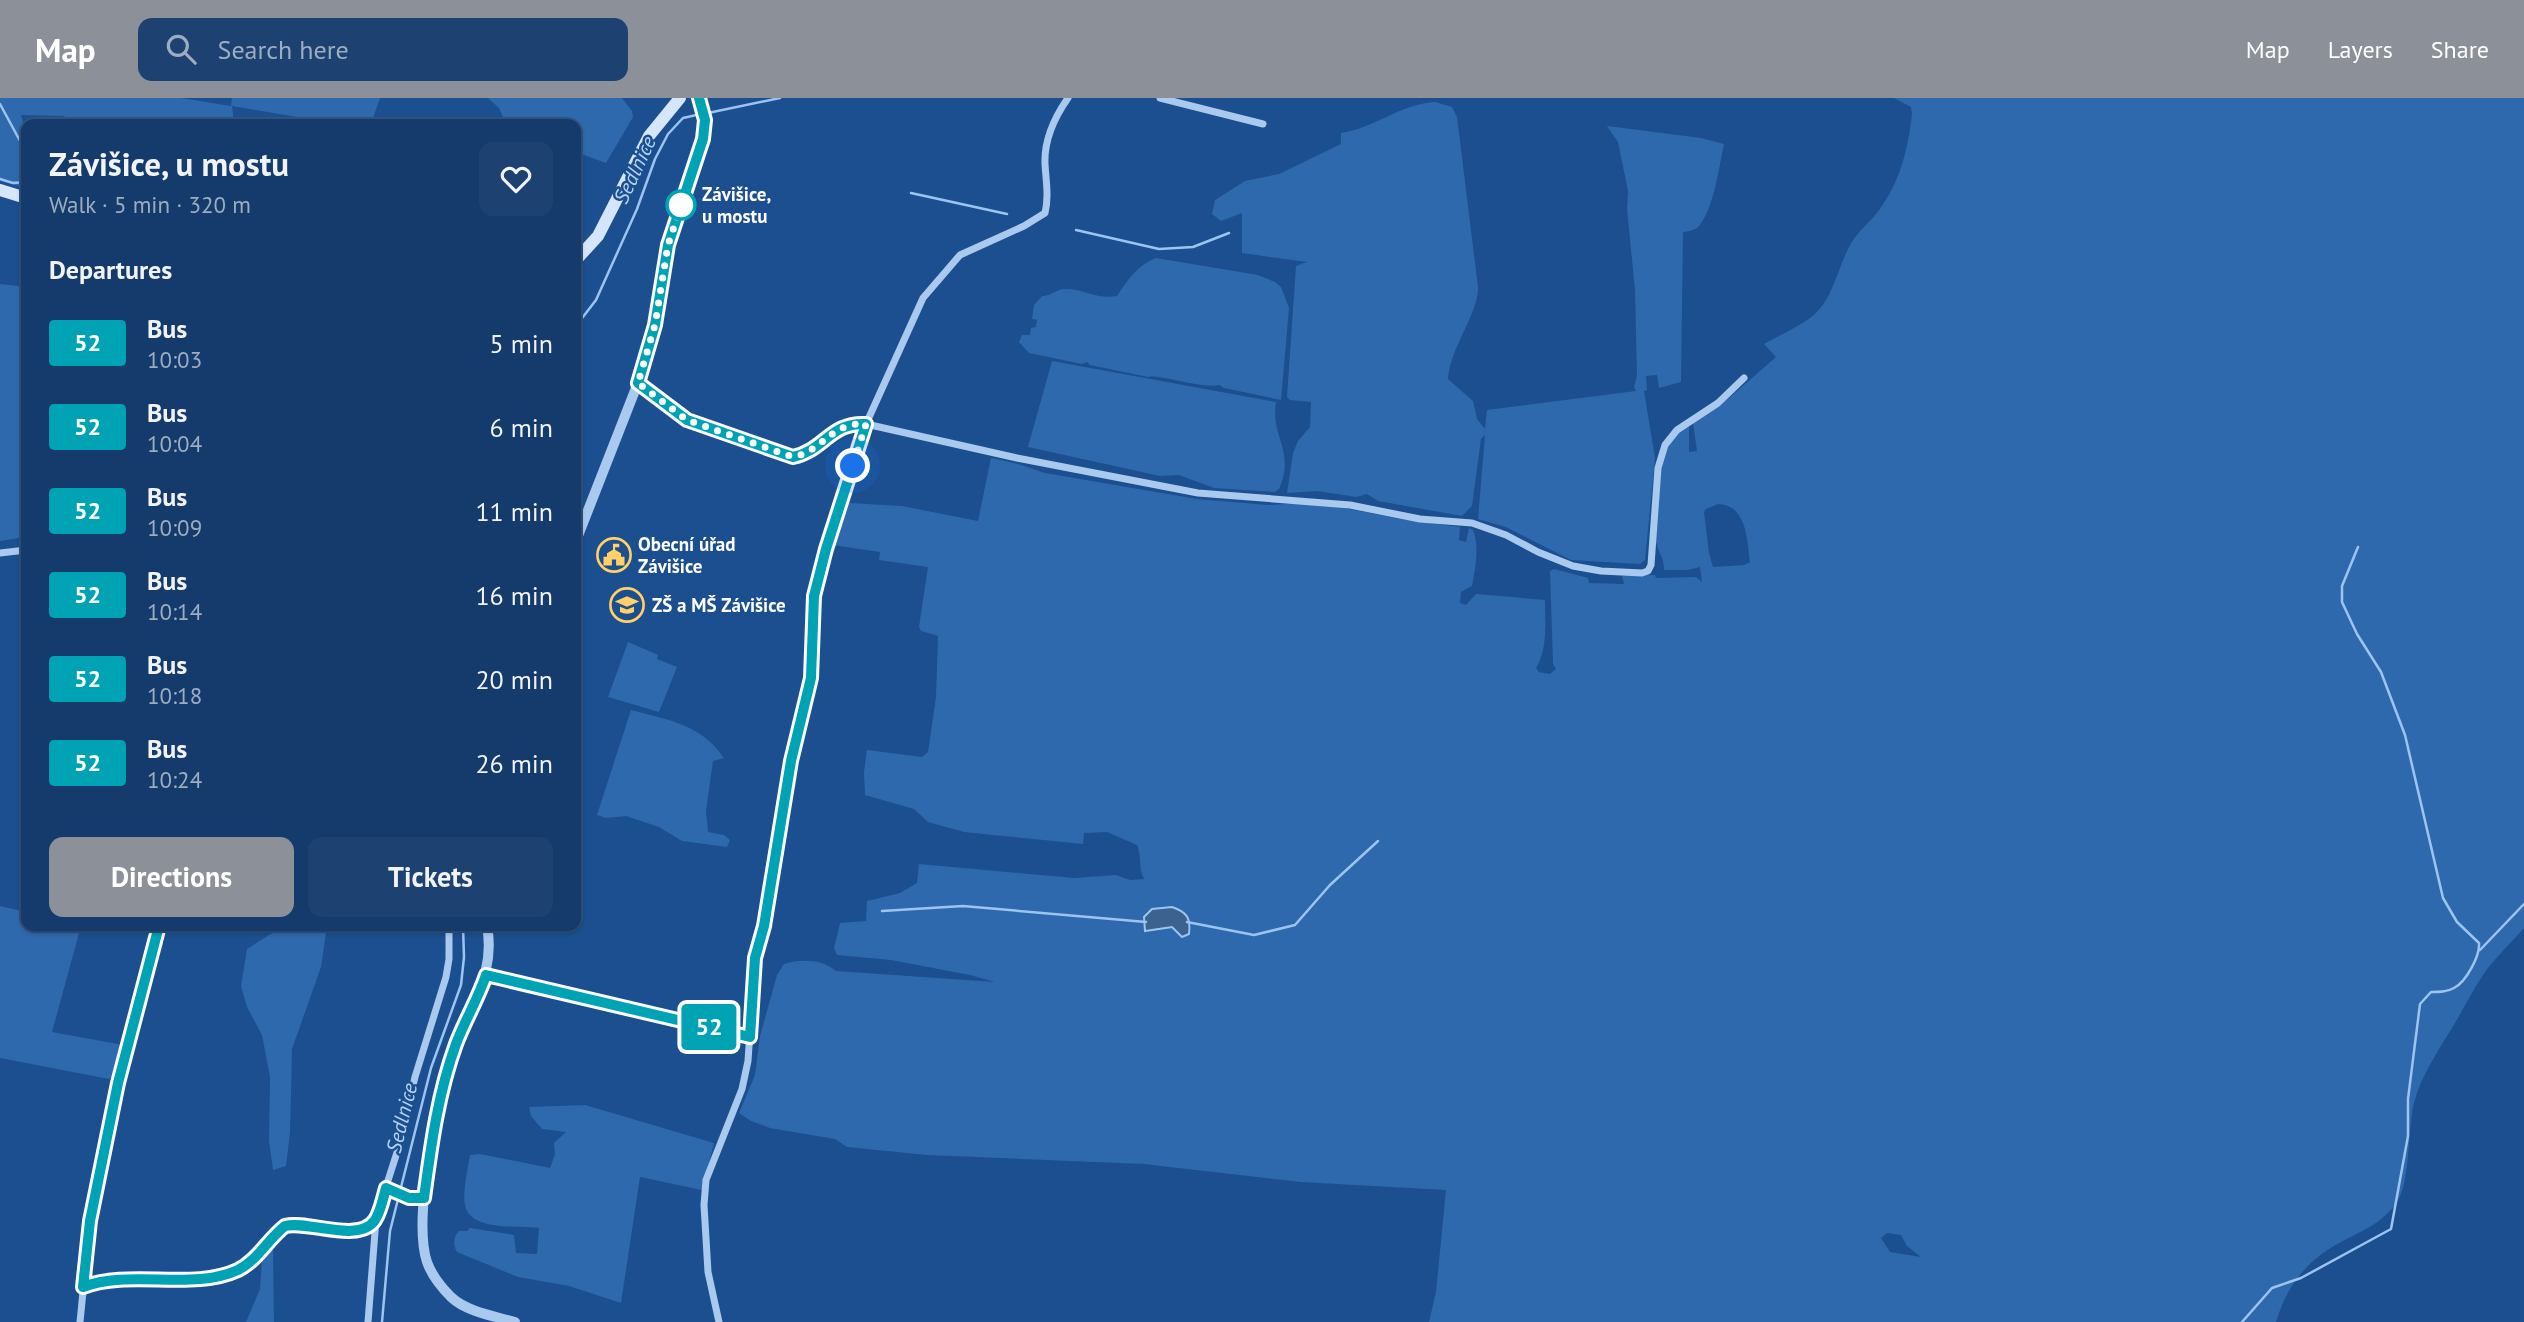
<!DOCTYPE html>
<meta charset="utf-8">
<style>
body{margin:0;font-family:"PT Sans",sans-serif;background:#1d4271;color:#f1f3f6;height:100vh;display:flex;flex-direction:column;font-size:26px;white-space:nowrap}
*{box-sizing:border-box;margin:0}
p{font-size:23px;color:#9dadc1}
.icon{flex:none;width:38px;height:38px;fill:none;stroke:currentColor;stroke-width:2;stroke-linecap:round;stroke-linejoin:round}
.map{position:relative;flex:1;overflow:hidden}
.panel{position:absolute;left:21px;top:21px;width:560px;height:812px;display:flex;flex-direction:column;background:#143b6b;border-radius:14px;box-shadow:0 2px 5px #0004,0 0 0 2px #33557e}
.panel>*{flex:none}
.badge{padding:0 14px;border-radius:5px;font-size:24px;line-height:46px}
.you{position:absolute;width:35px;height:35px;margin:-18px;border:5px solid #fff;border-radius:50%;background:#1a73e8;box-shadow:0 0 0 10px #1a73e833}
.map>.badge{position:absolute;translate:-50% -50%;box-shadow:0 0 0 4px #fff}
h2{padding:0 28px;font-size:26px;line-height:63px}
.round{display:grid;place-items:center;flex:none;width:74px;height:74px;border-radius:14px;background:#1d4271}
.headline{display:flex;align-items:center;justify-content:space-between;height:119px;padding:0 28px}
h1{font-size:33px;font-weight:700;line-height:52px}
.action{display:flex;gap:14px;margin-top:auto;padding:14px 28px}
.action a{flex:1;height:80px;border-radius:14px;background:#8c9099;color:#fff;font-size:28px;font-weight:700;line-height:80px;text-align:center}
.action a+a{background:#1d4271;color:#f1f3f6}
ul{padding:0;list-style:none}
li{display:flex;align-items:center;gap:21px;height:84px;padding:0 28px}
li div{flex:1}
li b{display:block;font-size:26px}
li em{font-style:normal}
li .badge{min-width:77px;font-weight:700;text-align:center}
header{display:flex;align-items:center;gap:42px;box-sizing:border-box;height:98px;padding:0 35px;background:#8c9099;color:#fff}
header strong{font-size:33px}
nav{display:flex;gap:38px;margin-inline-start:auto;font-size:24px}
.search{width:490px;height:63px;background:#1d4271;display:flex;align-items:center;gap:18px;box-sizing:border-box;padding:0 24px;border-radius:14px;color:#9dadc1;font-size:26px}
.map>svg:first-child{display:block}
</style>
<header>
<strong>Map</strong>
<div class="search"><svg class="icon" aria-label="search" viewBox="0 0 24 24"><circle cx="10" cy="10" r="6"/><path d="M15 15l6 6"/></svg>Search here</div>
<nav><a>Map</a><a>Layers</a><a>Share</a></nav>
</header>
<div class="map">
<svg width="2524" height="1224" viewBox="0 0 2524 1224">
<rect width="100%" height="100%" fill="#1b4f8f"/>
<!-- green -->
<path fill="#2e69ad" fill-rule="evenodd" d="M 0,0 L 181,0 L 231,8 L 232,0 L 380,0 L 371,26 L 338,26 L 232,8 L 234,26 L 85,26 L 63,18 L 21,17 L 26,35 L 26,90 L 0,83 Z
M 488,0 L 622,0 L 632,13 L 633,19 L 606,65 L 576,54 L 576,26 L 506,26 L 499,10 Z
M 1894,0 L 2524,0 L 2524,830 C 2511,845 2496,859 2485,874 C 2474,890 2465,908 2455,925 C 2440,950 2421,977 2414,1005 C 2407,1033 2411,1083 2397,1104 C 2383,1125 2362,1133 2341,1144 C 2307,1162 2287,1187 2276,1224 L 1429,1224 L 1436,1194 L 1446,1092 L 1301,1084 L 1144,1066 L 927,1057 L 847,1049 L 835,1041 L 770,1030 L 751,1023 L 739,1015 L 755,977 L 760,938 L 777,877 L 784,866 C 801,861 822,861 836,873 L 995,884 L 970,877 L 891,862 L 837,857 L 834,850 L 840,825 L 866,823 L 867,803 L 900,795 L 917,785 L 919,766 L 1074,780 L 1116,777 L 1130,782 L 1144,781 C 1138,770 1142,758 1137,747 L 1107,734 L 1084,735 L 1083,746 L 964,734 L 928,724 L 914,711 L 865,697 L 864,674 L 867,652 L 922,659 L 928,654 L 936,599 L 938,538 L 921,533 L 919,529 L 928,469 L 879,462 L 880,454 L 832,447 L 849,405 L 902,408 L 978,423 L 991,360 L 1018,366 L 1045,375 L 1197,401 L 1268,407 L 1301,405 L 1333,408 L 1401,421 L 1460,429 L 1459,442 L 1466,444 L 1469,430 L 1473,432 C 1480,450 1475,470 1472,488 L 1461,494 L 1460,505 L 1466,507 L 1476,496 L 1545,502 C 1545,524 1548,550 1536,570 L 1539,574 L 1550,576 L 1556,571 L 1553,566 L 1550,473 L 1554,471 L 1588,480 L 1589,485 L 1624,486 L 1622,478 L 1655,477 L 1656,480 L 1696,479 L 1702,484 L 1700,469 L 1688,472 L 1664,472 C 1664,460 1660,457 1657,447 C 1654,439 1656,428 1657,420 C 1657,387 1656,345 1689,328 L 1689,354 L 1697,353 L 1693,325 L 1721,307 L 1776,259 L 1764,246 C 1780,237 1801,228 1815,216 C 1833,199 1838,170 1849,149 C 1856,134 1870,125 1879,112 C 1900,84 1908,51 1912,16 L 1911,9 ZM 1718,406 C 1747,407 1747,442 1750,464 L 1744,467 L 1713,469 L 1709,455 L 1704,414 L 1706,411 ZM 1887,1135 L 1901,1137 L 1907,1148 L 1921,1159 L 1890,1154 L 1881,1140 Z
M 1435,4 L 1452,9 L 1457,19 L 1478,189 C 1479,215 1450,250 1448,281 L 1473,303 L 1477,321 L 1485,331 L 1487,312 L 1636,293 L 1634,289 L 1637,277 L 1635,192 L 1627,111 L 1628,93 L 1618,44 L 1607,28 L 1701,40 L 1724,46 C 1719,69 1714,110 1699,128 C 1694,133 1689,133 1683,134 L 1681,284 L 1659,290 L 1657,277 L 1646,278 L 1647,292 L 1644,293 L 1655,360 L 1645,462 L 1640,466 L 1571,462 L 1506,429 L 1478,421 L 1485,337 L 1481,341 L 1472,408 L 1462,418 L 1378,403 L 1367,396 L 1356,399 L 1317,393 L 1287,395 L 1293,355 L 1298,343 L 1310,329 L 1311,304 L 1290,302 L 1287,299 L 1296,168 L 1307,164 L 1242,155 L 1242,115 L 1221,123 L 1212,116 L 1215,102 L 1245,83 L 1279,76 L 1341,46 L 1341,35 C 1375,30 1400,6 1435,4 Z
M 1156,160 L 1258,177 L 1275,184 L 1281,189 L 1289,210 L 1281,302 L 1224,290 L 1219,287 C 1201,291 1159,276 1148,279 L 1090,267 L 1087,264 L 1082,266 L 1029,255 L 1019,244 L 1022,237 L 1030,237 L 1031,230 L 1036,229 L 1037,222 L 1032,221 L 1034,207 L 1042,198 C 1051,198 1055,192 1064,191 C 1082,190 1098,202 1117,198 C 1128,182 1137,167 1156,160 Z
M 0,186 L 26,189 L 26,439 L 0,443 Z
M 1052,263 L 1276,304 C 1270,339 1296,353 1279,391 L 1275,394 L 1214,390 L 1179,377 L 1160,378 L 1028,349 Z
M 628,544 L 658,557 L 657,561 L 677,569 L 659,614 L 608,599 Z
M 631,612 C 668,622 701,626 724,660 L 713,663 L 706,713 L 708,734 L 724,737 L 730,742 L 727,749 L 682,743 L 659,729 L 626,718 L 606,720 L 597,717 Z
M 0,808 L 26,814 L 26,828 L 81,828 L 52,934 L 123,947 L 114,976 L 109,981 L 0,960 Z
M 283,828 L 327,828 L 321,869 L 292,951 L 290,1035 L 286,1068 L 273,1072 L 269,1043 L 270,979 L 262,937 L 247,909 L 241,888 L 247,851 Z
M 585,1007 L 714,1045 L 702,1092 L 640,1079 L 621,1205 L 569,1188 L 518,1179 L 457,1154 C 453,1147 453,1139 459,1133 L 467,1133 L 470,1130 L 514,1137 L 516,1155 L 537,1156 L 539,1130 C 519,1127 470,1134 465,1107 C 462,1096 468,1070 470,1057 L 480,1056 L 550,1070 L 555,1056 L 554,1045 L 566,1034 L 542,1031 L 531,1018 L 529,1009 Z
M 273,1151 L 274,1224 L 246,1224 L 260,1191 L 262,1162 Z"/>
<!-- water -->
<path fill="#3c6290" stroke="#9cc4f0" stroke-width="2" d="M 1172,809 C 1187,814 1191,820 1189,836 L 1182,839 L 1172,829 L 1145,833 L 1144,819 L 1152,811 Z"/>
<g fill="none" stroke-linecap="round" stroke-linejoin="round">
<!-- stream -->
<path stroke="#9cc4f0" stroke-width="2.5" d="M 0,6 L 26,54
M 708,15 L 780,0
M 0,81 L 13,85 L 26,84
M 911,95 L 1007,116
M 1076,132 L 1159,151 L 1193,149 L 1229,135
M 576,228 L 596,202 L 637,111 L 655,61 L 668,36 L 683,20 L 701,16
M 882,813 L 963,808 L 1146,824
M 1187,824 L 1254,837 L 1295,827 L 1330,787 L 1378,743
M 2480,852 L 2524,806
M 382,1224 L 390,1133 L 431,970 L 461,887 L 464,859 L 463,828
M 2242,1224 L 2272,1190 L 2301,1180 L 2391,1131 L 2408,1038 L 2408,1001 L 2420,906 L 2431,894 C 2439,894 2447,894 2454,890 C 2466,884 2480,858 2479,845 L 2457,824 L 2443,800 L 2405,637 L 2381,574 L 2357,536 L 2342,504 L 2342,488 L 2358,449"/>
<!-- minor -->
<path stroke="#a9c9ee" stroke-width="7" d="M 1160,0 L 1263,26
M 638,285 L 687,322 L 794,359 C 826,352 830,324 866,326 L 1017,360 L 1198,395 L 1350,407 L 1420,421 L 1472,425 L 1506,437 L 1538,454 L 1573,468 L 1601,473 L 1642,475 L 1648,473 L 1651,467 L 1658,370 L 1665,347 L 1677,332 L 1718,305 L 1744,280
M 0,455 L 26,452
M 486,877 L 750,939
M 386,1090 L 409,1100 L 424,1100
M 83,1189 C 130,1171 185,1191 232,1174 C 245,1169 257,1159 266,1149 C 273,1142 278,1128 289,1126 C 317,1123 352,1146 376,1120 L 400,1045 L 415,979 L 446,879 L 449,861 L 449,828
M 80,1224 L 90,1123 L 118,986 L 159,828
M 368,1224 L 376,1121
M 719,1224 L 708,1174 L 704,1107 L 706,1082 L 742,991 L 748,963 L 755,860 L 764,828 L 791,663 L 811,580 L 814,498 L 826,451 L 866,326 L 923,200 L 960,157 L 1024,128 L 1045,115 C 1049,99 1046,83 1045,66 C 1044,42 1054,20 1068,0"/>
<!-- tertiary -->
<path stroke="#a9c9ee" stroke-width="10" d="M 576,443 L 643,272 L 655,227 L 668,147 L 705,34 L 704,18 L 699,0
M 487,828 C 496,877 470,905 455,949 C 439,995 412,1119 427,1164 C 432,1178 441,1189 451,1199 C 467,1214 494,1218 515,1224"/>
<!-- secondary -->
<path stroke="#d6e6fa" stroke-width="12" d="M 0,92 L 26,100
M 576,162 L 598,138 L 649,38 L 680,0"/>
</g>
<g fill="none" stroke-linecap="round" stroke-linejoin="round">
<!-- line casing -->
<g stroke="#fff" stroke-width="16">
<path id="line" d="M 159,828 L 118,985 L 90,1123 L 83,1189 C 130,1171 193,1193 238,1172 C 258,1162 268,1141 285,1128 C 308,1122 359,1146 375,1122 C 381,1113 383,1100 386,1090 L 409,1100 L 424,1100 C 431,1048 438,995 456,946 C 465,922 478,901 486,877 L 750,939 L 755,860 L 764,828 L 791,663 L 811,580 L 814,498 L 826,451 L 866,326 C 830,324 825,352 793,359 L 687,322 L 638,285 L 655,227 L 668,147 L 703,41 L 705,22 L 699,0"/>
</g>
<!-- line -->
<use href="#line" stroke="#00a3b4" stroke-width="10"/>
<!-- walk -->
<path stroke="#fff" stroke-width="7" stroke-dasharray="0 12.6" d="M 681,107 L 668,147 L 655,227 L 638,285 L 687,322 L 793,359 C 825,352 830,324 866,326 L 853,368"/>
</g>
<!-- icons -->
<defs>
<g id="civic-ring" transform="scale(1.75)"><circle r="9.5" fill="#1b4f8f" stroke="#ffd166" stroke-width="1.5"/><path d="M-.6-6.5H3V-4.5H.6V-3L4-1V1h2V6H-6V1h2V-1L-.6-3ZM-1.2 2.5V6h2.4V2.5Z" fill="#ffd166"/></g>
<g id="school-ring" transform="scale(1.75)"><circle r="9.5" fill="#1b4f8f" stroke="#ffd166" stroke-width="1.5"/><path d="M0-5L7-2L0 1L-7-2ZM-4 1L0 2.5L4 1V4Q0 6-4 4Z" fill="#ffd166"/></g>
</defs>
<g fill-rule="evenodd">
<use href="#civic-ring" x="614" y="457"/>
<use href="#school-ring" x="627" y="507"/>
</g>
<!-- markers -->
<circle fill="#fff" stroke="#00a3b4" stroke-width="3.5" cx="681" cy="107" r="14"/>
<g text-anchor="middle" stroke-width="5" stroke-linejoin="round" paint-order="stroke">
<!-- stop labels -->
<g font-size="19" font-weight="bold" fill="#fff" stroke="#1b4f8f" text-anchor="start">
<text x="702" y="103">Závišice,<tspan x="702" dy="22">u mostu</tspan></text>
</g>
<!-- poi labels -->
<g font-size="19" font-weight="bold" fill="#fff" stroke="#1b4f8f" text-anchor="start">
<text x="638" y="453">Obecní úřad<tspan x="638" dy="22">Závišice</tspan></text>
<text x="652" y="514">ZŠ a MŠ Závišice</text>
</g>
<!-- water labels -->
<g font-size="21" font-style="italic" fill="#b5d3f5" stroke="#1b4f8f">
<text transform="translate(635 72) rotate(-65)" y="7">Sedlnice</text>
<text transform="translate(402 1020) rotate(-76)" y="7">Sedlnice</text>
</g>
</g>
</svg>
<div class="you" style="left:853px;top:368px"></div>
<b class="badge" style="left:709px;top:929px;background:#00a3b4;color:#fff">52</b>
<section class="panel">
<div class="headline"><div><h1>Závišice, u mostu</h1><p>Walk · 5 min · 320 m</p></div><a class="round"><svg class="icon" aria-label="heart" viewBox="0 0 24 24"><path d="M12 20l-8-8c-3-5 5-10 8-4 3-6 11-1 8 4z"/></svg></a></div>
<h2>Departures</h2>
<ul>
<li><span class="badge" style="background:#00a3b4;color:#fff">52</span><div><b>Bus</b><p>10:03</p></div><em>5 min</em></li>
<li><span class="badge" style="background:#00a3b4;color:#fff">52</span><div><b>Bus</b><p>10:04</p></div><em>6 min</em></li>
<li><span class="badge" style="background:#00a3b4;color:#fff">52</span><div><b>Bus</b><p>10:09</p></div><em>11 min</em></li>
<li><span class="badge" style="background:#00a3b4;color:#fff">52</span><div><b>Bus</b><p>10:14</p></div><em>16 min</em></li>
<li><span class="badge" style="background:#00a3b4;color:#fff">52</span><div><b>Bus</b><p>10:18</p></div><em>20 min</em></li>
<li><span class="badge" style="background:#00a3b4;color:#fff">52</span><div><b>Bus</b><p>10:24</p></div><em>26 min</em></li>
</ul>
<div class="action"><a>Directions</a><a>Tickets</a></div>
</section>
</div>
